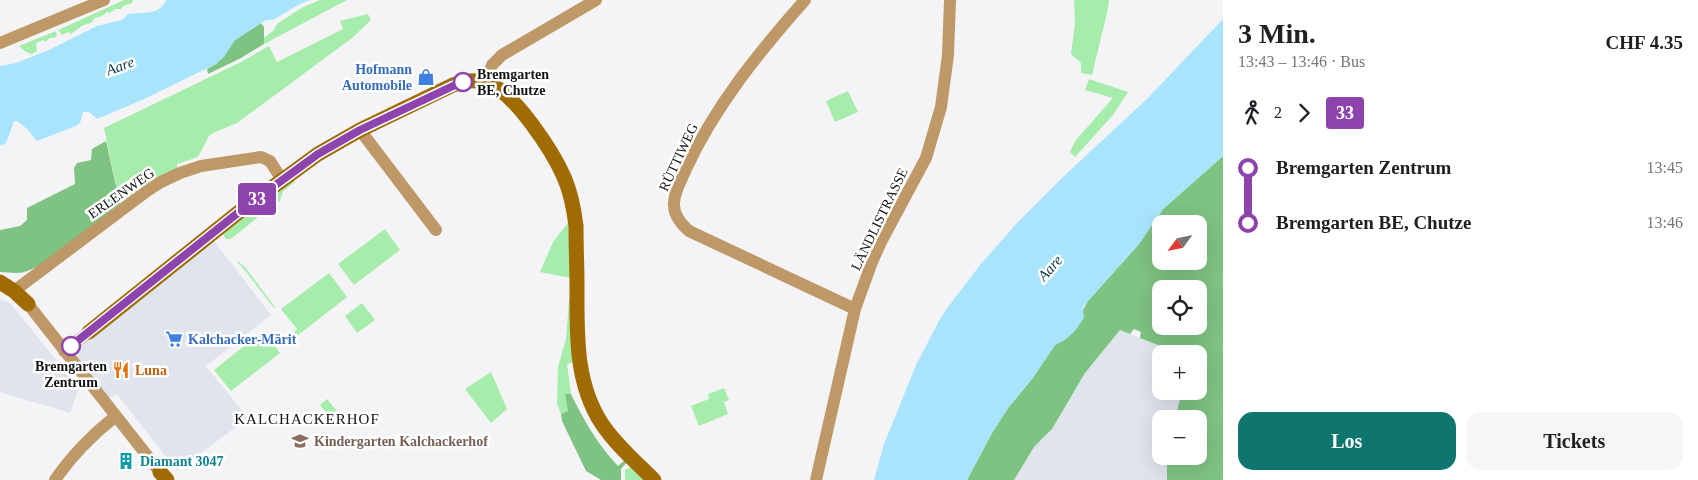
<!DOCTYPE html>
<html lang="de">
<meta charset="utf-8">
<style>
body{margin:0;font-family:"Times New Roman",serif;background:#f6f6f6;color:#202124;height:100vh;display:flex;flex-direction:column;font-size:19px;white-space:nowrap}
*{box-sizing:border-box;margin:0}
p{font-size:16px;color:#757577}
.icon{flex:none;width:28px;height:28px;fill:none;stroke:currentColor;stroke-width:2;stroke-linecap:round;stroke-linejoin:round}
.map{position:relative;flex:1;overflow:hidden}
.side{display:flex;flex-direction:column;background:#fff;width:475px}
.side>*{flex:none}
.badge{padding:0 10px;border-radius:4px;font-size:18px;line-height:32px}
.needle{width:32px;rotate:237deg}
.fabs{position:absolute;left:1152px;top:215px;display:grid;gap:10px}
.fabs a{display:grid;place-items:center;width:55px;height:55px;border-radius:10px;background:#fff;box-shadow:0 5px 20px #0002;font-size:25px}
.map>.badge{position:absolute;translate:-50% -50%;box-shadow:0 0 0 2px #fff}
.legs{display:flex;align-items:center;gap:8px;height:55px;padding:0 15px;font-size:16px}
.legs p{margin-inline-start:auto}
.head{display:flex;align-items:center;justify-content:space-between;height:85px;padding:0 15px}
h1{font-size:28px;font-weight:600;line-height:38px}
.button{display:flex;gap:10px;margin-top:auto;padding:10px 15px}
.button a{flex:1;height:58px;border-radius:15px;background:#0f766e;color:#fff;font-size:20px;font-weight:600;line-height:58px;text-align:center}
.button a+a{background:#f6f6f6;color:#202124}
ul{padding:0 15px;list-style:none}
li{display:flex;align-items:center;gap:18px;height:55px;font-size:19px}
li i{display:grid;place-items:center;width:8px;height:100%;margin:0 6px;background:currentColor}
li i::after{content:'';width:12px;height:12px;margin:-6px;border:4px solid;border-radius:50%;background:#fff}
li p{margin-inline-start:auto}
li:first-child i{background:linear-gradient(#0000 50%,currentColor 0)}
li:last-child i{background:linear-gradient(currentColor 50%,#0000 0)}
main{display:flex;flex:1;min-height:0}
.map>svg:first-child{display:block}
</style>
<main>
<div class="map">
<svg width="1223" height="480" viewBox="0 0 1223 480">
<rect width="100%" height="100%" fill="#f4f4f7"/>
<!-- built -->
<path fill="#e0e4ed" d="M 214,241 L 271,315 L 206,366 L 248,418 L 177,471 L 117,394 L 109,399 L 78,359 L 78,347 Z
M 0,299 L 10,303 L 79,388 L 70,413 L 0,392 Z
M 1120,330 L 1181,354 L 1161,354 L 1161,391 L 1182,391 L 1175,419 L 1161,419 L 1161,442 L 1155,454 L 1167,465 L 1167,480 L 1014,480 L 1034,447 L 1052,429 L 1085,373 Z"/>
<!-- green -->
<path fill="#a6ecaa" d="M 124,0 L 133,0 L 132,3 L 123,6 L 121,9 L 115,9 L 110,13 L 107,12 L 102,16 L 95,18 L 91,23 L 83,25 L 71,34 L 68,32 L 62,35 L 58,30 Z
M 320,0 L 347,0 L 264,44 L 264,38 L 274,30 L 277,24 L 303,7 Z
M 1074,0 L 1109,0 L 1108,9 L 1092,75 L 1081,73 L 1081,63 L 1071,54 L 1075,24 Z
M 368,14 L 371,20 L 352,38 L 237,123 L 213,133 L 209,136 L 198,157 L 177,164 L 177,169 L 120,204 L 104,128 L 241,62 L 269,46 L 277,62 L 343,29 L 340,21 Z
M 56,31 L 57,36 L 54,38 L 50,38 L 45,42 L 43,40 L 36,43 L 37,51 L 32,54 L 26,52 L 19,46 Z
M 1089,79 L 1128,92 L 1113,115 L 1075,157 L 1070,152 L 1075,141 L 1113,98 L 1085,90 Z
M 848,91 L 858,112 L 835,122 L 826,101 Z
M 294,179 L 295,182 L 283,191 L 280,201 L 260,216 L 256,211 L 276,197 L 274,193 Z
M 252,209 L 258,217 L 231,239 L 226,239 L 222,233 Z
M 570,220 L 571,278 L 540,272 L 553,242 Z
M 385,229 L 400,250 L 354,285 L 338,264 Z
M 237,262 L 239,262 L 245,267 L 275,307 L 274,308 L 243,268 Z
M 329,273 L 347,297 L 297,336 L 294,332 L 297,329 L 281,309 Z
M 569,301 L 571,301 L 574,362 L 567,364 L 571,394 L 565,394 L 568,411 L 561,414 L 557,404 L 558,367 L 566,339 Z
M 362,303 L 375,320 L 357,333 L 345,316 Z
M 263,331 L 280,353 L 231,391 L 214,370 Z
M 491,372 L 507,409 L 491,423 L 465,389 Z
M 724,388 L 729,400 L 724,402 L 728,414 L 699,426 L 691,406 L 709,399 L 708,394 Z
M 327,399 L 341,416 L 334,422 L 320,405 Z
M 632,466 L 645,480 L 625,480 L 625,470 Z"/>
<!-- forest -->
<path fill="#7ec382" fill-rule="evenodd" d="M 261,23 L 264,27 L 264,44 L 241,58 L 208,74 L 207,69 L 216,64 L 235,40 Z
M 106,141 L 120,204 C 98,221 49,266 24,272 C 17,274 7,272 0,272 L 0,230 L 20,226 L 27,220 L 27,208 L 75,184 L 74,168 L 77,163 L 91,160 L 92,149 Z
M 1223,156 L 1223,480 L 1167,480 L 1167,465 L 1154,454 L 1161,442 L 1161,456 L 1199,456 L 1199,419 L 1175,419 L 1182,391 L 1199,391 L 1199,354 L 1181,354 L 1140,338 L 1141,332 L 1134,329 L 1130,334 L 1120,330 L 1085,373 L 1052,429 L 1034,447 L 1014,480 L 967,480 L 992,433 L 1008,408 L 1032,379 L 1055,345 L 1066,339 L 1088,301 L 1139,244 L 1163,209 ZM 1161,224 L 1199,224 L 1199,261 L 1161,261 ZM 1161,289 L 1199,289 L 1199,326 L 1161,326 Z
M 565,394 L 571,394 C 585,422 596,442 618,466 L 625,460 L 627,462 L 621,469 L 621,480 L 601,480 L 586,471 L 562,421 L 561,414 L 568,411 Z"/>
<!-- water -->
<path fill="#a8e5fc" d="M 166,0 L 310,0 L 298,5 L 273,20 L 266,20 L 235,40 L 224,57 L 216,64 L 142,100 L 97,119 L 89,112 L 83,112 L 80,123 L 76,126 L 37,141 L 26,128 L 17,121 L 14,121 C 11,129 9,138 5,144 L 0,145 L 0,66 L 16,63 L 49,50 L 97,26 L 122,20 L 128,14 C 141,12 160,16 166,0 Z
M 1223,19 L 1223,156 L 1163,209 L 1139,244 L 1088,301 L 1083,307 L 1084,318 L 1075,331 L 1066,339 L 1055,345 L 1032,379 L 1008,408 L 992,433 L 967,480 L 874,480 L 884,444 L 916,365 L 940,319 L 948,307 L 980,265 L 1017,223 L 1065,175 L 1148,98 Z"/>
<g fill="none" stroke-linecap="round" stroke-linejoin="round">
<!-- street -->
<path stroke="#be9967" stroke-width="12" d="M 805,0 C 759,52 715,106 686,169 C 682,179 673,194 674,205 C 674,216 681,224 689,231 L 855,309
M 0,43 L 104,0
M 486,82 L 492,65 L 502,55 L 596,0
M 360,130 L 436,230
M 14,291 L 147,191 L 161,182 L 180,173 L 201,166 L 261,157 L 270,161 L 282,180
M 28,304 L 160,472
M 64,351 L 89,332
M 55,480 C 72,455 92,435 116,416
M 816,480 L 855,309 L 872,262 L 881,242 L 926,158 L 941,107 L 948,55 L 950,0"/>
<!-- secondary -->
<path stroke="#a06b03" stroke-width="15" d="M 0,282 L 14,291 L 28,304
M 89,332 L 244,208 L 318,154 L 360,130 L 453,85 C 463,81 476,79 487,83 C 514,91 553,152 564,177 C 571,193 574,209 576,226 C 576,246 577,267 577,287 C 577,334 575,383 602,424 C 616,445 636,462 654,480
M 160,472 L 167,480"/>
</g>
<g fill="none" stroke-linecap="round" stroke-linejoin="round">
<!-- line-1 casing -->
<g stroke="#fff" stroke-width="11">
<path id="line-1" d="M 71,346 L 244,208 L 318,154 L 360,130 L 453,86 L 463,82"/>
</g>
<!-- line-1 -->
<use href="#line-1" stroke="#8e44ad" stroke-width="8"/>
</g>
<!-- icons -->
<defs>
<g id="shop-bare" transform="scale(1.35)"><path d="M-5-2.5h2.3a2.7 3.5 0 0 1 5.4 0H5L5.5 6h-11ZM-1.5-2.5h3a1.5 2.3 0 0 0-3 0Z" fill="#3f7fe0" stroke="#fff" stroke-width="2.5" paint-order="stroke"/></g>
<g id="supermarket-bare" transform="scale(1.35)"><path d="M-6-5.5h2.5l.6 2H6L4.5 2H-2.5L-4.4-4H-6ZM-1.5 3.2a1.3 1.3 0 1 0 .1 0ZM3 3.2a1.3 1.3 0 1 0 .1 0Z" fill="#3f7fe0" stroke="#fff" stroke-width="2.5" paint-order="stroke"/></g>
<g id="restaurant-bare" transform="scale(1.35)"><path d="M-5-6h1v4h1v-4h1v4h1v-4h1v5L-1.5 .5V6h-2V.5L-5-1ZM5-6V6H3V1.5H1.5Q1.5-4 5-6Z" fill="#e8710a" stroke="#fff" stroke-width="2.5" paint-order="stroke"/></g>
<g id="school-bare" transform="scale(1.35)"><path d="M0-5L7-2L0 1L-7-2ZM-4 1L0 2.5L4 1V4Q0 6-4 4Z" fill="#8d6e63" stroke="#fff" stroke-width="2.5" paint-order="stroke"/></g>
<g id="building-bare" transform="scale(1.35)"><path d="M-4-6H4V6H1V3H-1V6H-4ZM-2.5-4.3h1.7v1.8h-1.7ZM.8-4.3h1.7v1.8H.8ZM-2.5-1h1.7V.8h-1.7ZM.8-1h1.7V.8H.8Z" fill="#0f9aa8" stroke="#fff" stroke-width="2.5" paint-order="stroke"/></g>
</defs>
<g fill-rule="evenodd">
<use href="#shop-bare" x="426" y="77"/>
<use href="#supermarket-bare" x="174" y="339"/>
<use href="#restaurant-bare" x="121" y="370"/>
<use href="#school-bare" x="300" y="441"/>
<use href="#building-bare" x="126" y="461"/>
</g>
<!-- markers -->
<g fill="#fff" stroke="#8e44ad" stroke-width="2.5">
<circle cx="463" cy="82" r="9"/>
<circle cx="71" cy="346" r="9"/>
</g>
<g text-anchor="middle" stroke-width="5" stroke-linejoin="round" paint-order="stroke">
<!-- shop labels -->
<g font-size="14" font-weight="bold" fill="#366cbe" stroke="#fff" text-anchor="end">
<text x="412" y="74">Hofmann<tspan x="412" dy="16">Automobile</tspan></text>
<text x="188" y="344" text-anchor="start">Kalchacker-Märit</text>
</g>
<!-- stop labels -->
<g font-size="14" font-weight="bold" fill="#131314" stroke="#fff" text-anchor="start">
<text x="477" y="79">Bremgarten<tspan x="477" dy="16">BE, Chutze</tspan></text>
<text x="71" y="371" text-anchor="middle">Bremgarten<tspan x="71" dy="16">Zentrum</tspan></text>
</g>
<!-- street labels -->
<g font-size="14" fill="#131314" stroke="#fff">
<text transform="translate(678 157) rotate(-65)" y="5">RÜTTIWEG</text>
<text transform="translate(121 193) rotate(-35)" y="5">ERLENWEG</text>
<text transform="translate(879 219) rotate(-64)" y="5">LÄNDLISTRASSE</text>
</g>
<!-- food labels -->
<g font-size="14" font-weight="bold" fill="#c56008" stroke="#fff" text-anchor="start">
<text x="135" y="375">Luna</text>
</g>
<!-- education labels -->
<g font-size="14" font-weight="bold" fill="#785e54" stroke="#fff" text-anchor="start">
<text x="314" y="446">Kindergarten Kalchackerhof</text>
</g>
<!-- culture labels -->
<g font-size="14" font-weight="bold" fill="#0d838f" stroke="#fff" text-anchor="start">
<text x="140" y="466">Diamant 3047</text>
</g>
<!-- water labels -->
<g font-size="15" font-style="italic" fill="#073d4d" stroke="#fff">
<text transform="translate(120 66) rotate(-20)" y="5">Aare</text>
<text transform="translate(1050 268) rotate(-48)" y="5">Aare</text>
</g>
<!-- neighbourhood labels -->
<g font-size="15" letter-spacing="1" fill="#131314" stroke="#fff">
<text x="307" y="424">KALCHACKERHOF</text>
</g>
</g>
</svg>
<div class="fabs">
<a><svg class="needle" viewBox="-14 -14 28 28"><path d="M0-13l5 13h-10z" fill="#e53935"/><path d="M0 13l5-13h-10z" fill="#757577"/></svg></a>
<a><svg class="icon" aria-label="locate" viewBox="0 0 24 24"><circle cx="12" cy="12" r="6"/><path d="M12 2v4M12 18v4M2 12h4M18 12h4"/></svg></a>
<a>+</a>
<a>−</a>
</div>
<b class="badge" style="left:257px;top:199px;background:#8e44ad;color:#fff">33</b>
</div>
<section class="side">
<div class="head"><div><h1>3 Min.</h1><p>13:43 – 13:46 · Bus</p></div><b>CHF 4.35</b></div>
<div class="legs"><svg class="icon" aria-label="walk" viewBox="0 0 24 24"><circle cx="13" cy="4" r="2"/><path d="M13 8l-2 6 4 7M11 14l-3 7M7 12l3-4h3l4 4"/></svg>2<svg class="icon" aria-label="forward" viewBox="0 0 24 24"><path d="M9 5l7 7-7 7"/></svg><b class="badge" style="background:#8e44ad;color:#fff">33</b></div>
<ul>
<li><i style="color:#8e44ad"></i><b>Bremgarten Zentrum</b><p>13:45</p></li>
<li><i style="color:#8e44ad"></i><b>Bremgarten BE, Chutze</b><p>13:46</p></li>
</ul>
<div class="button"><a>Los</a><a>Tickets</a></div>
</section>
</main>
